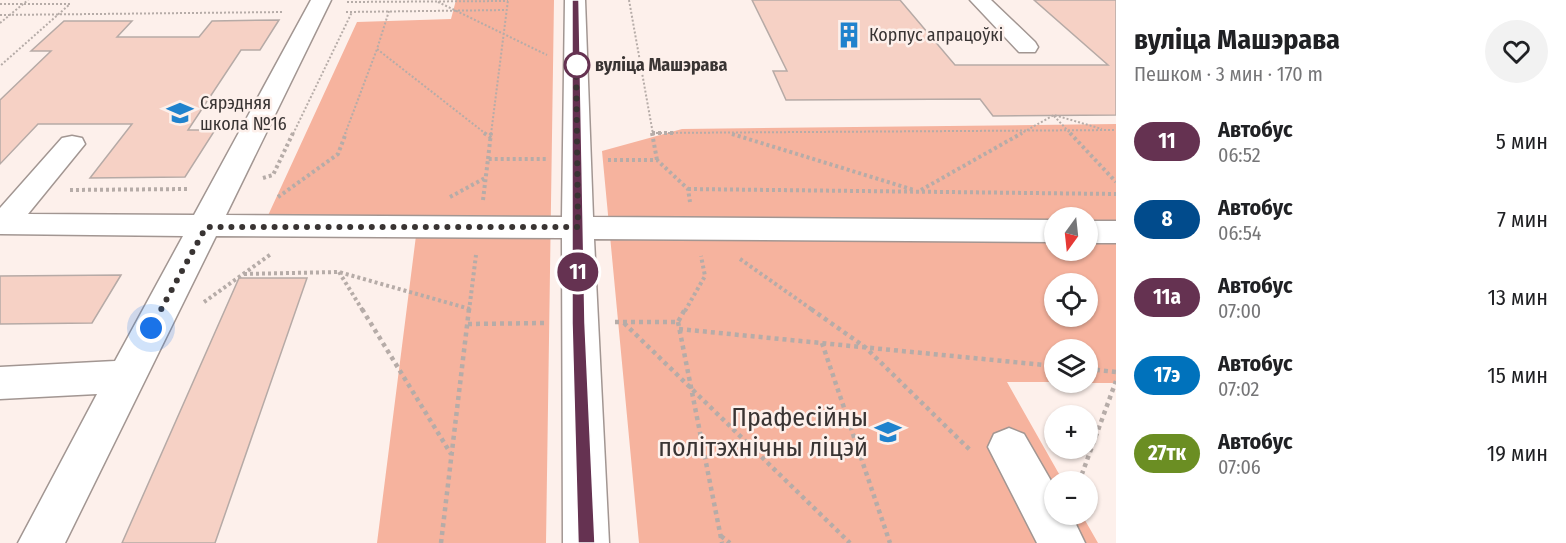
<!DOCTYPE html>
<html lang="ru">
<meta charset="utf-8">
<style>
body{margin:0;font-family:"Fira Sans Condensed",sans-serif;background:#f2f2f2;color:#202124;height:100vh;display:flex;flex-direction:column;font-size:22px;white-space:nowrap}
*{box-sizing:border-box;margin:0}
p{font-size:20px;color:#757577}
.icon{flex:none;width:33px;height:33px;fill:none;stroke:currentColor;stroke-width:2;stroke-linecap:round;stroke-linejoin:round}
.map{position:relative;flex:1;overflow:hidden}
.side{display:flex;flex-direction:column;background:#fff;width:450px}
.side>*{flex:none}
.badge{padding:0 12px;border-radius:20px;font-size:21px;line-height:39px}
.needle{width:39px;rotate:195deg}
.tools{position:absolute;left:1044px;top:207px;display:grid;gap:12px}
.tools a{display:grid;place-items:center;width:54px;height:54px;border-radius:50%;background:#fff;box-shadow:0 2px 4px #0004;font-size:30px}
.you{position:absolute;width:30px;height:30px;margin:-15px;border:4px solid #fff;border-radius:50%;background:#1a73e8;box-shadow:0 0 0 9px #1a73e833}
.map>.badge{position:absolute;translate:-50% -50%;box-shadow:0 0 0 3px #fff}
.round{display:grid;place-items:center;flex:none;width:63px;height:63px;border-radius:32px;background:#f2f2f2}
.headline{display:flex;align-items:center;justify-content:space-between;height:102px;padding:0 18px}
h1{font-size:28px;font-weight:700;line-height:45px}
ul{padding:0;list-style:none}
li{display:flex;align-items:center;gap:18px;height:78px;padding:0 18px}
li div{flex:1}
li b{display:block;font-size:22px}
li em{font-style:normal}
li .badge{min-width:66px;font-weight:700;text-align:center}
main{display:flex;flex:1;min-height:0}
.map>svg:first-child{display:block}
</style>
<main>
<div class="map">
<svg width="1116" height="543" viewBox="0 0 1116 543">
<rect width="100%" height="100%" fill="#fdf0eb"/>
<!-- green -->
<path fill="#f6b39e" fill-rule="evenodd" d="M 456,0 L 554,0 L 546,543 L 377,543 L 418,220 L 265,222 L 357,22 L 451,19 Z
M 1116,124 L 1116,383 L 1070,383 L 1088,382 L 1088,350 L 1054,350 L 1054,382 L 1007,382 L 1063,481 L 1054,482 L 1054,514 L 1082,515 L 1098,543 L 639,543 L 602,151 L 682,129 ZM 1054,218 L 1088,218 L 1088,250 L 1054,250 ZM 1054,284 L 1088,284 L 1088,316 L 1054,316 Z"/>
<!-- building -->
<path fill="#f6d1c5" stroke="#b6aaa6" stroke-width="1.5" d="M 752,0 L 900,0 L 955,65 L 1108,65 L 1034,0 L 1116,0 L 1116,115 L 993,116 L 980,99 L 786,100 L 773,71 L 787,71 Z
M 279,20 L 260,50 L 241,50 L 188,130 L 215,130 L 185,177 L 90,178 L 132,124 L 38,124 L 0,164 L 0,100 L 51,51 L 31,51 L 64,21 L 132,21 L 117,37 L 199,37 L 212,21 Z
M 121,275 L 92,323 L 0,324 L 0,276 Z
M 239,278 L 307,278 L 215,543 L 122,543 Z"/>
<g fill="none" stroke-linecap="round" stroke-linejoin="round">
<!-- minor casing -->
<g stroke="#a29692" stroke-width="3">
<path id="minor" d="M 311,0 L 331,0 L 226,215 L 562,217 L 565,0 L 585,0 L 593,217 L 1054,220 L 1054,242 L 594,239 L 609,543 L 563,543 L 562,238 L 216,236 L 65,543 L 18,543 L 97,394 L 0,399 L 0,367 L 115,361 L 183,236 L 0,234 L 0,208 L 62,138 L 72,136 L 82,138 L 85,144 L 28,214 L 194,215 Z
M 970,0 L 991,0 L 1035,42 L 1038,47 L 1035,52 L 1019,52 Z
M 1088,221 L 1116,221 L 1116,243 L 1088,243 Z
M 1009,428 L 1024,434 L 1054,486 L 1054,514 L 1071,514 L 1085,543 L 1037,543 L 988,447 L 994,434 Z"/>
</g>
<!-- path-far2 -->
<path stroke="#b6aca8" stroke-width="2" stroke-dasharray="2 2" stroke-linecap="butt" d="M 629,0 L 653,134
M 347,2 L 508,1
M 438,2 L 547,55
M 0,4 L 70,4 L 0,66
M 389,11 L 377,49 L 486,134
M 346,12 L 507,10
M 0,15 L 284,12
M 0,23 L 28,0
M 1054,116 L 1071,134
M 652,133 L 1116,130
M 293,134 L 352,12
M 345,134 L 377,49
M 491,134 L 508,0
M 1020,134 L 1054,115 L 1102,129"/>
<!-- path-far1 -->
<path stroke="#b6aca8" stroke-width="4" stroke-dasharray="3 3" stroke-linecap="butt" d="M 484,133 L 491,138
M 652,133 L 657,160
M 652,133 L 673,133
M 1070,133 L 1116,182
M 732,134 L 914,190
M 488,159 L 491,133
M 608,160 L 657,160 L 688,189 L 690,202
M 263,178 L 273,175 L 293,133
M 688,189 L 1116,194
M 70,190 L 188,189
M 921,190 L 1022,133
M 278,197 L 338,154 L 346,133
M 450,197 L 485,178
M 483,200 L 488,159 L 547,159
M 740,259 L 814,311
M 339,272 L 363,311
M 244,274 L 339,272 L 470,309
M 204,302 L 271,254
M 469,311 L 476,255
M 685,311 L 705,276 L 701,256"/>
<!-- path -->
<path stroke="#b6aca8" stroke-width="4.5" stroke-dasharray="4 4" stroke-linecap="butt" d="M 362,309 L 451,454
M 811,309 L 865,347 L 971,451
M 615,322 L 678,322 L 685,309
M 678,322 L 722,543
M 624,323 L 850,543
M 468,324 L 545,323
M 679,329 L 1054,366
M 822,343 L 890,543
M 1088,369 L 1116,372
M 1079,482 L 1116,381
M 721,536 L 730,543
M 441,543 L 469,309"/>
<!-- minor -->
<use href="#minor" fill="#fff" fill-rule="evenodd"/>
</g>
<!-- line -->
<path fill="#653251" stroke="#fff" stroke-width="1.5" d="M 572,0 L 579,0 L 585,323 L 595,543 L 578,543 L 572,323 Z"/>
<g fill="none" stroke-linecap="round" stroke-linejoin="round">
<!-- walk -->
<path stroke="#393433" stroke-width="6" stroke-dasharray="0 10.8" d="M 151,328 L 206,227 L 578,227 L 576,61 L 577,65"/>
</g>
<!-- icons -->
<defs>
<g id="building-bare" transform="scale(2.07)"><path d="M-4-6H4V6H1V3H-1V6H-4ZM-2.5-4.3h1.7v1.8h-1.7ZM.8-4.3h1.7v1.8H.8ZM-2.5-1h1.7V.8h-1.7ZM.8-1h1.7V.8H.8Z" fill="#2082cd" stroke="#fdf0eb" stroke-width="2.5" paint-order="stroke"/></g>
<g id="school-bare" transform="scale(2.07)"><path d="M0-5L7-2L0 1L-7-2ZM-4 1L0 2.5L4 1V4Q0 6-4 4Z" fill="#2082cd" stroke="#fdf0eb" stroke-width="2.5" paint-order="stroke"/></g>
<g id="university-bare" transform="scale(2.07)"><path d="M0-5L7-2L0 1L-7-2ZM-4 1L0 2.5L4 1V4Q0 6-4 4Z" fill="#2082cd" stroke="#fdf0eb" stroke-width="2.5" paint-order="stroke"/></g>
</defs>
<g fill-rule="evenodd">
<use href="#building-bare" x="849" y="35"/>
<use href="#school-bare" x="180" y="113"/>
<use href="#university-bare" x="888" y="432"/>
</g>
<!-- markers -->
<circle fill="#fff" stroke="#653251" stroke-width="3" cx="577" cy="65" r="12"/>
<g text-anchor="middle" stroke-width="5" stroke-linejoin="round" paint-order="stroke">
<!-- far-poi labels -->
<g font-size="18" fill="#393433" stroke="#fdf0eb" text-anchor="start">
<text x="869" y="41">Корпус апрацоўкі</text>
<text x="200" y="109">Сярэдняя<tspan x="200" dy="21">школа №16</tspan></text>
</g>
<!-- far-stop labels -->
<g font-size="18" font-weight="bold" fill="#393433" stroke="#fdf0eb" text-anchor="start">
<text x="595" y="71">вуліца Машэрава</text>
</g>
<!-- near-poi labels -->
<g font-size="26" fill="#393433" stroke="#fdf0eb" text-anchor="end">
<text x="868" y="426">Прафесійны<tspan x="868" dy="30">політэхнічны ліцэй</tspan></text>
</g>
</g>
</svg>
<div class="tools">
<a><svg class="needle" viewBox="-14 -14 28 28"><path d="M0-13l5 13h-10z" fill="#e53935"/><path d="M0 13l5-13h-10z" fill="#757577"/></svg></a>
<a><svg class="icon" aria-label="locate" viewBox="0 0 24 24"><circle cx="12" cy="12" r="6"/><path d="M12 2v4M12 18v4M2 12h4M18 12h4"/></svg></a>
<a><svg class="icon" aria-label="layers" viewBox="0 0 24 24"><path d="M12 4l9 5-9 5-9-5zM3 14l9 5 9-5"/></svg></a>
<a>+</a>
<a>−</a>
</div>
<div class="you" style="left:151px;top:328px"></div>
<b class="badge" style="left:578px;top:272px;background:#653251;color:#fff">11</b>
</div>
<section class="side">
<div class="headline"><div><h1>вуліца Машэрава</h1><p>Пешком · 3 мин · 170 m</p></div><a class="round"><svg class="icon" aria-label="heart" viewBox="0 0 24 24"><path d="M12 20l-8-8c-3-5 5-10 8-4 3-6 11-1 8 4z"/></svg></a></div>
<ul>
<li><span class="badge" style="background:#653251;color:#fff">11</span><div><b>Автобус</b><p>06:52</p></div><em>5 мин</em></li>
<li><span class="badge" style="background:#014b8c;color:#fff">8</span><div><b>Автобус</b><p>06:54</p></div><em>7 мин</em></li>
<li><span class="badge" style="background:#653251;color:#fff">11а</span><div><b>Автобус</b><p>07:00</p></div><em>13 мин</em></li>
<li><span class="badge" style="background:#0072bc;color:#fff">17э</span><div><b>Автобус</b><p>07:02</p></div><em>15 мин</em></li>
<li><span class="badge" style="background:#6b8e23;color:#fff">27тк</span><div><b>Автобус</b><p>07:06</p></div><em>19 мин</em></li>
</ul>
</section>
</main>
